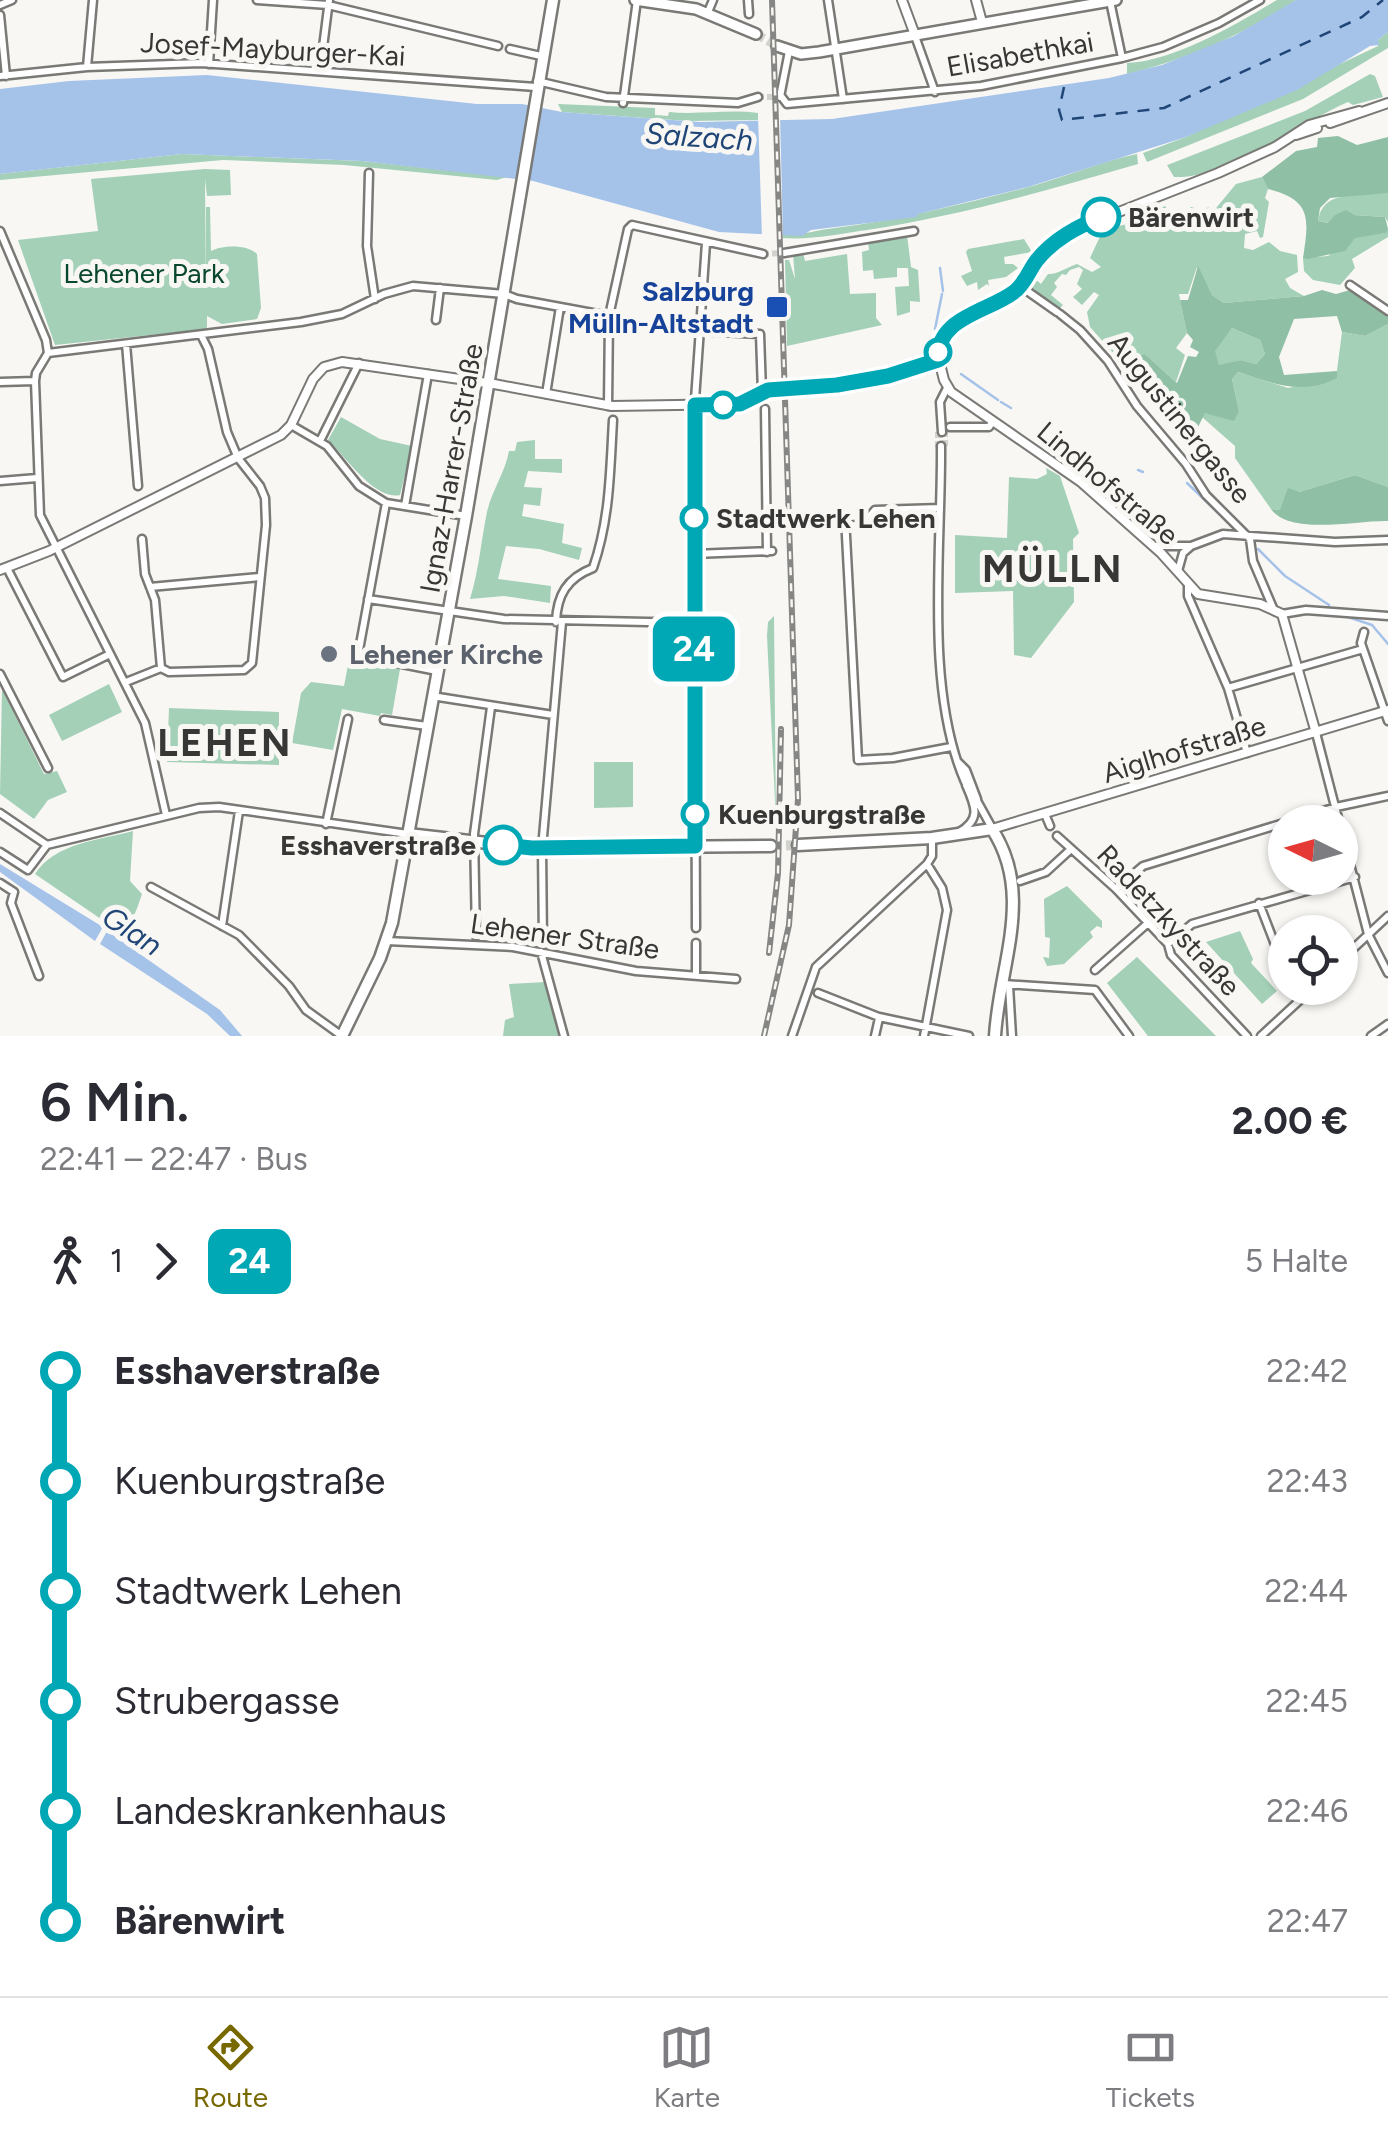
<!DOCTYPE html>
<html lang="de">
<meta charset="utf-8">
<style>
body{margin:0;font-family:Figtree,sans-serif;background:#f2f2f3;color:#2b2b33;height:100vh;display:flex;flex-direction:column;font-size:38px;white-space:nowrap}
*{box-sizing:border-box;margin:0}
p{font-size:32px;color:#7c7c81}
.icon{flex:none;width:55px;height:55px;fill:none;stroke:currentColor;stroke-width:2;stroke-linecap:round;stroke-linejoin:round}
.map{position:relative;height:1036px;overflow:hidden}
.drawer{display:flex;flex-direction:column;background:#fff;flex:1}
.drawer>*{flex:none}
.badge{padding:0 20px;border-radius:15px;font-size:35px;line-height:65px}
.needle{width:65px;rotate:275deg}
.fabs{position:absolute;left:1268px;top:805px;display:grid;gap:20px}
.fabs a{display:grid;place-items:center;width:90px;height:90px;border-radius:50%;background:#fff;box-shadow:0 2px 8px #0004;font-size:50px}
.map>.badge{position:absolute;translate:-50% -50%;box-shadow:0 0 0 5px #fff}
.legs{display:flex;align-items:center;gap:15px;height:110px;padding:0 40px;font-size:32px}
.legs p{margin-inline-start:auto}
.overview{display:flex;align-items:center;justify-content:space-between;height:170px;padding:0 40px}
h1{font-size:55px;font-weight:600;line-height:75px}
ul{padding:0 40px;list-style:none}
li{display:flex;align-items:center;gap:35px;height:110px;font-size:38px}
li i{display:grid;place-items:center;width:15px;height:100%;margin:0 12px;background:currentColor}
li i::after{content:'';width:25px;height:25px;margin:-12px;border:8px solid;border-radius:50%;background:#fff}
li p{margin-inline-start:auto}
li:first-child i{background:linear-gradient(#0000 50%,currentColor 0)}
li:last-child i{background:linear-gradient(currentColor 50%,#0000 0)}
.dock{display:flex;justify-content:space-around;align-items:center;height:140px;border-top:2px solid #e1e1e2;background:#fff;font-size:28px;color:#7c7c81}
.dock a{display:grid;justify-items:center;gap:5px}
.dock .current{color:#786800}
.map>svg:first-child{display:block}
</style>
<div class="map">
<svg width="1388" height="1036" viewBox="0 0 1388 1036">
<rect width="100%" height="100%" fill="#f8f7f4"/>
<!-- green -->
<path fill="#a3d0b7" d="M 1277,0 L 1296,0 C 1243,35 1188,59 1127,74 L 1127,63 C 1175,61 1236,24 1277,0 Z
M 1388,32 L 1388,48 L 1303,99 L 1147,162 L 1143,153 L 1186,137 L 1378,46 L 1378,40 Z
M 1370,74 L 1375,76 L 1383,97 L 1353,105 L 1348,102 C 1297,124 1227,179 1174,177 L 1167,165 L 1170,164 L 1305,111 Z
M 558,104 L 655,108 L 655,115 L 668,116 L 669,112 C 698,115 728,109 758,113 L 758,120 L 688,121 L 562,112 Z
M 182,154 L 362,161 L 507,177 L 497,180 L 344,165 L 223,160 L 0,180 L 0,174 Z
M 1137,154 L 1138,164 C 1049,190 959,216 867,230 C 839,234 811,240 783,238 L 783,233 C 802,236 816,230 835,228 C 899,220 963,204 1025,188 C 1063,178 1099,162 1137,154 Z
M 205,169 L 230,170 L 231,195 L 207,196 L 205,179 L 206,292 L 206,207 L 210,207 L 211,251 C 222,245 247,244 257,254 L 261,308 L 257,319 L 222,324 L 207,316 L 207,329 L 55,345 L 18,240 L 98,231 L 91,179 Z
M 1262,177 L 1268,189 L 1265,198 L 1269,202 L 1263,237 L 1260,238 L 1257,231 L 1245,234 L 1244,248 L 1253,250 L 1269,242 L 1280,251 L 1297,255 L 1298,272 L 1285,279 L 1290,288 L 1304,296 L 1224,303 L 1212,295 L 1197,267 L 1188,294 L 1179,294 L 1187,333 L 1176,348 L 1185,355 L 1176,382 L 1145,354 L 1114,354 L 1090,327 L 1087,312 L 1099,295 L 1094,292 L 1082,305 L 1073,297 L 1082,289 L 1077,284 L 1083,270 L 1079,267 L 1070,270 L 1066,275 L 1062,274 L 1054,283 L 1057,287 L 1051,295 L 1063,305 L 1060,308 L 1030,289 L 1036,280 L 1041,284 L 1048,274 C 1056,275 1068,267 1077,264 L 1092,272 L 1101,267 L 1090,258 L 1103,230 L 1127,224 L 1165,206 L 1174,220 L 1191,207 L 1202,210 L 1209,207 L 1199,222 L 1212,213 L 1236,184 Z
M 1378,192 L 1388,193 L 1388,222 L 1385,217 L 1354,215 L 1328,223 L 1318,221 C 1323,190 1352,198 1378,192 Z
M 1388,229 L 1388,237 L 1352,259 L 1355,268 L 1340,285 L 1313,280 L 1304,271 L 1303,258 L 1328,256 L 1355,237 L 1385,233 Z
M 907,235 L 911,267 L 918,270 L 920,302 L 910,301 L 910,312 L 897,316 L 895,287 L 909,286 L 908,268 L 897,268 L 897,277 L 874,279 L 873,270 L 863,271 L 862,252 L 869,250 L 868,241 Z
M 1024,239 L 1032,252 L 1004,257 L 1005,264 L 1013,264 L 1018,268 L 1006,277 L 988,280 L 989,286 L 987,284 L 978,290 L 977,282 L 967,286 L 961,276 L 972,271 L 966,252 L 968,249 Z
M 803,252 L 805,261 L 847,254 L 850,294 L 876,293 L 876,318 L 882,325 L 787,346 L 785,260 L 789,260 L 795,279 L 793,254 Z
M 1388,324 L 1388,487 L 1355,475 L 1299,492 L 1280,510 L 1271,509 L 1235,458 L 1235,446 L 1202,417 L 1205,413 L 1239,411 L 1232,379 L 1238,372 L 1288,388 L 1336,378 L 1342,332 L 1365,336 Z
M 1232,328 L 1260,340 L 1265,354 L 1256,364 L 1241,360 L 1219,366 L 1214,350 Z
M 341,417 L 380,439 L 412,446 L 400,495 C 375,501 346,457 328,440 Z
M 535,440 L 535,459 L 562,459 L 562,473 L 528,471 L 524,487 L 542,488 L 540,506 L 524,504 L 522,516 L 564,524 L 562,543 L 582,548 L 579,560 L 539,549 L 506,546 L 498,579 L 551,586 L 550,603 L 504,596 L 470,599 C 479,570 481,541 487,512 C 492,490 505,473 509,451 L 515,451 L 517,442 Z
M 1046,468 L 1060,476 L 1079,533 L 1073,539 L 1074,602 L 1031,658 L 1014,655 L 1013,591 L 955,593 L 955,535 L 1007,538 L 1009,477 L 1037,479 L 1047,474 Z
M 774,616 L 776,822 L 767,636 L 768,622 Z
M 349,660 L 400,669 L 392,715 L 381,713 L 380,716 L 342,709 L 333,750 L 292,743 L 301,693 L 311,682 L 344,686 Z
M 109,684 L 122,712 L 62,741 L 49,715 Z
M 2,689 L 44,774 L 57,771 L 67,792 L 48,800 L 34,819 L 0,794 Z
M 169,708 L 279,712 L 279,765 L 167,762 Z
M 594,762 L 633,762 L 633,807 L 594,808 Z
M 133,831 L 130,881 L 142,894 C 136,911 134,923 117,930 L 35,874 C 55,843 99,840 133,831 Z
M 1067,886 L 1102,921 L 1102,928 L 1097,926 L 1090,932 L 1093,937 L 1064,964 L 1047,966 L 1043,957 L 1049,958 L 1050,938 L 1045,937 L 1044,899 Z
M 1240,931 L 1253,959 L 1251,963 L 1277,991 L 1262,1004 L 1206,942 Z
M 1137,957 L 1216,1036 L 1148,1036 L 1107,983 Z
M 546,982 L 561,1036 L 503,1036 L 505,1020 L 514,1017 L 509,984 Z"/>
<!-- forest -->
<path fill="#8fbfa4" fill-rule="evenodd" d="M 1338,136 L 1357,145 L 1388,137 L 1388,193 L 1330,198 L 1320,208 L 1318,221 L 1328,223 L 1335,215 L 1346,210 L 1354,215 L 1385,217 L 1388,229 L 1386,233 L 1355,238 L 1345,251 L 1308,259 L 1303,258 C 1309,219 1312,200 1268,189 L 1262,177 L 1296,151 L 1317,147 L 1318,138 Z
M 1198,266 L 1212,295 L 1224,303 L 1304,296 L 1322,290 L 1336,294 L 1350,290 L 1378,310 L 1388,313 L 1388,324 L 1365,336 L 1342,332 L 1337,316 L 1294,319 L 1279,357 L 1284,375 L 1337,371 L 1337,378 C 1302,396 1272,383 1238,372 L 1232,379 L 1239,411 L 1234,421 L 1205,413 L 1197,429 L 1176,432 L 1167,410 L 1172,394 L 1130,365 L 1121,356 L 1145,354 L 1177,383 L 1188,356 L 1196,357 L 1199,352 L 1190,347 L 1193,340 L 1187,333 L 1180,300 L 1188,300 ZM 1232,328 L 1260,340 L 1265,354 L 1256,364 L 1241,360 L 1219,365 L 1215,351 Z
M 1355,475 L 1388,487 L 1388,521 C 1358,520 1290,536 1271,509 L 1280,510 L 1288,488 L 1299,492 Z"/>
<!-- water -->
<path fill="#a5c2e9" d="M 1296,0 L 1388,0 L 1388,32 L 1378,40 L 1379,45 L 1370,46 L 1297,90 L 1186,137 L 1028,187 L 918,214 L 917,217 L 811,230 L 802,236 L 719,232 L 533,181 L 362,161 L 182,154 L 0,174 L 0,89 L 69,81 L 207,75 L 477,104 L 522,104 L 562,112 L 700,122 L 832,119 L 1109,78 L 1162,65 L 1234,36 Z
M 0,864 L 103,927 L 95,941 L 0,872 Z
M 107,931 L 220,1010 L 242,1036 L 230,1036 L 207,1014 L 100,944 Z"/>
<!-- pier -->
<path fill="#f8f7f4" d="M 758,115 L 780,115 L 783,238 L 762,238 Z"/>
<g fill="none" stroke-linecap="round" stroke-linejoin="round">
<!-- stream -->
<path stroke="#a5c2e9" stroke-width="2.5" d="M 940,268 L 943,291
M 935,329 L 942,294
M 961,374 L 998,400
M 1001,402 L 1011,408
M 1138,470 L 1143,472
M 1187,483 L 1234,528
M 1258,549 L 1285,576 L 1329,605
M 1345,616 L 1372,625 L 1388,644"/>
<!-- ferry -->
<path stroke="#204677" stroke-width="2.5" stroke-dasharray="12 10" stroke-linecap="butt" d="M 1064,87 L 1059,110 L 1062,120 L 1164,108 L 1362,17 L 1383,0"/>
<!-- minor-tunnel -->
<path stroke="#d1d1ce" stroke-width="6" stroke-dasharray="6 3" stroke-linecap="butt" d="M 758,97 L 779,97
M 763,254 L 784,253
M 945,446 L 945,432
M 938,447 L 938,432"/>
<!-- tertiary-tunnel -->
<path stroke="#d1d1ce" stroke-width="8" stroke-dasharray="8 4" stroke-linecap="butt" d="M 768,391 L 837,385 L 923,366"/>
<!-- secondary-tunnel -->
<path stroke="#d1d1ce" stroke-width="9" stroke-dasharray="9 4.5" stroke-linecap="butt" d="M 756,34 L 777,46"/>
<!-- primary-tunnel -->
<path stroke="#d1d1ce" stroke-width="10" stroke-dasharray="10 5" stroke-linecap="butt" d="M 771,846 L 798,845"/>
<!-- minor casing -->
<g stroke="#7a7976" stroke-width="11">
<path id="minor" d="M 257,0 L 328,5 L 498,46
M 748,0 L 749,14
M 828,0 L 843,99
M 1110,1 L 1122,58
M 0,5 L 12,0
M 708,12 L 713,0
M 0,15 L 6,76
M 915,36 L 935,92
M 510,49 L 541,56
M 209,64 L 213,0
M 87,67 L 93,0
M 320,71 L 329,0
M 0,76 L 87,67 L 201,63 L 536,87
M 537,81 L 606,97 L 738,103 L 758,97
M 781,96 L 787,104 L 981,86 L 1122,58 L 1163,47 L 1219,23 L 1260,0
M 780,97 L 789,51
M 623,103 L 637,0
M 369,173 L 367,246 L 375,299
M 0,231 L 46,340 L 48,353
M 784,253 L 914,231
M 1350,285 L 1388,311
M 1020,286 L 1057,312
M 1060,314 L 1080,330 L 1108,361 L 1137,406 L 1186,464 L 1206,495 L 1249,538
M 436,320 L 440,288
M 700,331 L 760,334 L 762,392
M 126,344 L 138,486
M 48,353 L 301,322 L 342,314 L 384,294 L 413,286 L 504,294 L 517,299 L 609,316
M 35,381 L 40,515 L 145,723 L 166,815
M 0,382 L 35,381 L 36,373 L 48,353
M 546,394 L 560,307
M 608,406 L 609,316 L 628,229 L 632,225 L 763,254
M 765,409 L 767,552
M 291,425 L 327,446 L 359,486 L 386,503 L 466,516
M 950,427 L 989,427 L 993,421
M 942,432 L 940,402 L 947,388
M 320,441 L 359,363
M 941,446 C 942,548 924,688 965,782
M 0,481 L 37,478
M 386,503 L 359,650 L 362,656 L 437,671
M 405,506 L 428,374
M 940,508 L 875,510 L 870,516 L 845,517 L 858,760 L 893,758 L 951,747
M 142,539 L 145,574 L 155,600 L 161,668
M 1250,539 L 1253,561 L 1273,608
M 1154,546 L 1191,546 L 1223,534 L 1335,542 L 1388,540
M 694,554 L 772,551
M 7,568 L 63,677 L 110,654
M 1178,571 L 1183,553 L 1190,547
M 1188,586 L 1188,596 L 1228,688 L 1247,753
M 150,587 L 260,577
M 368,599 L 504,619 L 694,623
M 1282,614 L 1306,610 L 1388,616
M 556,622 C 557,595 567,578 593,568 C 610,519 610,472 613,420
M 1364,632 L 1361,643 L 1388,721
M 0,674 L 48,768
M 126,682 L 161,668 L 169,672 L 244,670 L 252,663 L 266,525 L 265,498 L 260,486 L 238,458 L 227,432 L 208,349 L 201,335
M 1228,688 L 1363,649
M 432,696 L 553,715
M 384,720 L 427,726
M 1316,733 L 1368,934 L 1388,973
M 958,762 L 966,770 L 977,799
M 976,799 L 992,828
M 0,813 L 47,845
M 1045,814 L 1050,826
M 326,824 L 348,719
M 959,832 C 982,819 975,806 966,785
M 1057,836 L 1116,889 L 1168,944 L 1171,955 L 1247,1036
M 0,852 L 28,870 L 47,845 L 199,808 L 219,807 L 408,834
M 1020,881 L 1046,872 L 1070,850
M 0,883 L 14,892 L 11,903 L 39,976
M 151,887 L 239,935 L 289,986 L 306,1010 L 342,1036
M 1116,889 L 1143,866 L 1336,807 L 1388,796
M 1259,903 L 1276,947 L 1285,959
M 222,926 L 239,811
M 696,928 L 694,414 L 706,243
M 476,936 L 474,834 L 491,707
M 387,941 L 513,947 L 636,971 L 736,979
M 543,944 L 542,848 L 562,622
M 1168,944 L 1192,924 L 1355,877
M 541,952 L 564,1036
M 1340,961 L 1388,916
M 1095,970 L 1148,923
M 696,975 L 696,943
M 1004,984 L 1095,990 L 1129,1036
M 1009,986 L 1012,1036
M 818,993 L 879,1017 L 969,1036
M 792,1036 L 816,967 L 927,864 L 932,856 L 932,838
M 875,1036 L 879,1018
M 924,1036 L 947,910 L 942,888 L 927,864
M 1261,1036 L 1313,988
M 1371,1036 L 1388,1024"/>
</g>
<!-- tertiary casing -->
<g stroke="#7a7976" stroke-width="12">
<path id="tertiary" d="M 902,0 L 915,35
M 976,0 L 982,22
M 1330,123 L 1388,103
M 1296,135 L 1317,128
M 923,366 L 938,360
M 0,570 L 49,551 L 281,435 L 291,425 L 313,379 L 324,367 L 342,362 L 494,384 L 612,406 L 740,404 L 768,391
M 1316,733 L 1282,614 L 1260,604 L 1198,594 L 1161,553 L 1081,482 L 951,392 L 944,380 L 937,352 L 950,330 L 962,319 L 1016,291 L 1037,259 L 1073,230 L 1218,173 L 1275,147 L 1309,125 L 1359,111
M 992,829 L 1388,710"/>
</g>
<!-- secondary casing -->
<g stroke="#7a7976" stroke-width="14">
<path id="secondary" d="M 635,0 L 696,9 L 756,34
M 777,46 L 801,54 L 819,52 L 1116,0"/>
</g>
<!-- primary casing -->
<g stroke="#7a7976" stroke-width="15">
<path id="primary" d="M 408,834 L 532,848 L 771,846
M 798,845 L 932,838 L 992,829 C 1035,895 999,965 995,1036
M 342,1036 L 380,958 L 392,923 L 466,516 L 553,0"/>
</g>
<!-- minor -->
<use href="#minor" stroke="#fff" stroke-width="6"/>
<!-- tertiary -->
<use href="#tertiary" stroke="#fff" stroke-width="8"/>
<!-- secondary -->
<use href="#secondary" stroke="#fff" stroke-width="9"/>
<!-- primary -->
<use href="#primary" stroke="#fff" stroke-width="10"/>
<!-- rail casing -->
<g stroke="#868684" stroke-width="6">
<path id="rail" d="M 769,953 L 778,873 L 781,729
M 764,1036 L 789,925 L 798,799 L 772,0"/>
</g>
<!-- rail -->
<use href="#rail" stroke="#f8f7f4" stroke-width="2.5" stroke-dasharray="8" stroke-linecap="butt"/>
</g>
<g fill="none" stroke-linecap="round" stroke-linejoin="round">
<!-- line-1 casing -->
<g stroke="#fff" stroke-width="22">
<path id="line-1" d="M 503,845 L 532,848 L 695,846 L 695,405 L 740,404 L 768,390 L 837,385 L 888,376 L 938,360 C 936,317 988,312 1014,292 C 1025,284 1029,270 1037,260 C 1054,239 1077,227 1101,217"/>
</g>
<!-- line-1 -->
<use href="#line-1" stroke="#00a7b4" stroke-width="15"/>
</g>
<!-- markers -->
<g fill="#fff" stroke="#00a7b4" stroke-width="5">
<circle cx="1101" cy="217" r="18"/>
<circle cx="938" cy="352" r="12"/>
<circle cx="723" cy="405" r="12"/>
<circle cx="694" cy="518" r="12"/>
<circle cx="695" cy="814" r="12"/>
<circle cx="503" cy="845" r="18"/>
</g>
<rect fill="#1a4fb4" stroke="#f8f7f4" stroke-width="4" x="765" y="295" width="24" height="24" rx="5"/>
<circle fill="#6b7280" stroke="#f8f7f4" stroke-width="4" cx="329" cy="654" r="10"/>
<g text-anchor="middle" stroke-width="10" stroke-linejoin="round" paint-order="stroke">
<!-- street labels -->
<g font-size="28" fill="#373736" stroke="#f8f7f4">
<text transform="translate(273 49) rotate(3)" y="10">Josef-Mayburger-Kai</text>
<text transform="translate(1020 54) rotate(-10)" y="10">Elisabethkai</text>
<text transform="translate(1180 418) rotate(51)" y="10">Augustinergasse</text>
<text transform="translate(451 468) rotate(-80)" y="10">Ignaz-Harrer-Straße</text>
<text transform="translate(1108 483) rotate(40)" y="10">Lindhofstraße</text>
<text transform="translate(1184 749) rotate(-17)" y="10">Aiglhofstraße</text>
<text transform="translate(1169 920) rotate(47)" y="10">Radetzkystraße</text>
<text transform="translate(565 936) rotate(8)" y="10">Lehener Straße</text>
</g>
<!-- stop labels -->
<g font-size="28" font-weight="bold" fill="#373736" stroke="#f8f7f4" text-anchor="start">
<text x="1128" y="227">Bärenwirt</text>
<text x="716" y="528">Stadtwerk Lehen</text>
<text x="718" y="824">Kuenburgstraße</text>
<text x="476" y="855" text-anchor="end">Esshaverstraße</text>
</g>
<!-- park labels -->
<g font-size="28" fill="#09472e" stroke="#f8f7f4">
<text x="144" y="283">Lehener Park</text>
</g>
<!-- transit labels -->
<g font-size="28" font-weight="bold" fill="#164399" stroke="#f8f7f4" text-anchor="end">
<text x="754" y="301">Salzburg<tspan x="754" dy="32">Mülln-Altstadt</tspan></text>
</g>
<!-- worship labels -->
<g font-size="28" font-weight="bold" fill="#5b616d" stroke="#f8f7f4" text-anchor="start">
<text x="349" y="664">Lehener Kirche</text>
</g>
<!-- water labels -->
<g font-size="30" font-style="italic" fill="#204677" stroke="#f8f7f4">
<text transform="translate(699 137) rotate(4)" y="10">Salzach</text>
<text transform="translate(132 931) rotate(33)" y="10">Glan</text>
</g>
<!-- district labels -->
<g font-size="38" font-weight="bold" letter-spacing="2.5" fill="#373736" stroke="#f8f7f4">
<text x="1053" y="582">MÜLLN</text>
<text x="225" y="756">LEHEN</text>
</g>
</g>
</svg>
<div class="fabs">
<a><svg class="needle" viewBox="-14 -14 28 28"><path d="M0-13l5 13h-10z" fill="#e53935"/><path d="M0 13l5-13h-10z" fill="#7c7c81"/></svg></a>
<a><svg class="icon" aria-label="locate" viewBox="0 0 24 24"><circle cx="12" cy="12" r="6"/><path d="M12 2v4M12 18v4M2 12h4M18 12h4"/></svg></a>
</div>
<b class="badge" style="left:694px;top:649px;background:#00a7b4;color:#fff">24</b>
</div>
<section class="drawer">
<div class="overview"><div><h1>6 Min.</h1><p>22:41 – 22:47 · Bus</p></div><b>2.00 €</b></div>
<div class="legs"><svg class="icon" aria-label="walk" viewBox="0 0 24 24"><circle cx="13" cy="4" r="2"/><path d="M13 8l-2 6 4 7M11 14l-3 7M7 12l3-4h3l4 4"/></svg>1<svg class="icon" aria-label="forward" viewBox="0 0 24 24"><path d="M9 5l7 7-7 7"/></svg><b class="badge" style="background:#00a7b4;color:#fff">24</b><p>5 Halte</p></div>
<ul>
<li><i style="color:#00a7b4"></i><b>Esshaverstraße</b><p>22:42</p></li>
<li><i style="color:#00a7b4"></i><span>Kuenburgstraße</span><p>22:43</p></li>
<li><i style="color:#00a7b4"></i><span>Stadtwerk Lehen</span><p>22:44</p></li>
<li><i style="color:#00a7b4"></i><span>Strubergasse</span><p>22:45</p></li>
<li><i style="color:#00a7b4"></i><span>Landeskrankenhaus</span><p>22:46</p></li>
<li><i style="color:#00a7b4"></i><b>Bärenwirt</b><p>22:47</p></li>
</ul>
</section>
<nav class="dock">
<a class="current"><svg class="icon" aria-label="directions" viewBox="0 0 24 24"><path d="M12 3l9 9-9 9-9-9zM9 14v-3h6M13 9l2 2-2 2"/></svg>Route</a>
<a><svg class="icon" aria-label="map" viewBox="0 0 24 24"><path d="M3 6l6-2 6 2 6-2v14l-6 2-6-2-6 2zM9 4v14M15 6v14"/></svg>Karte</a>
<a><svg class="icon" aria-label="tickets" viewBox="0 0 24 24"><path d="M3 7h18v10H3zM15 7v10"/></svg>Tickets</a>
</nav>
